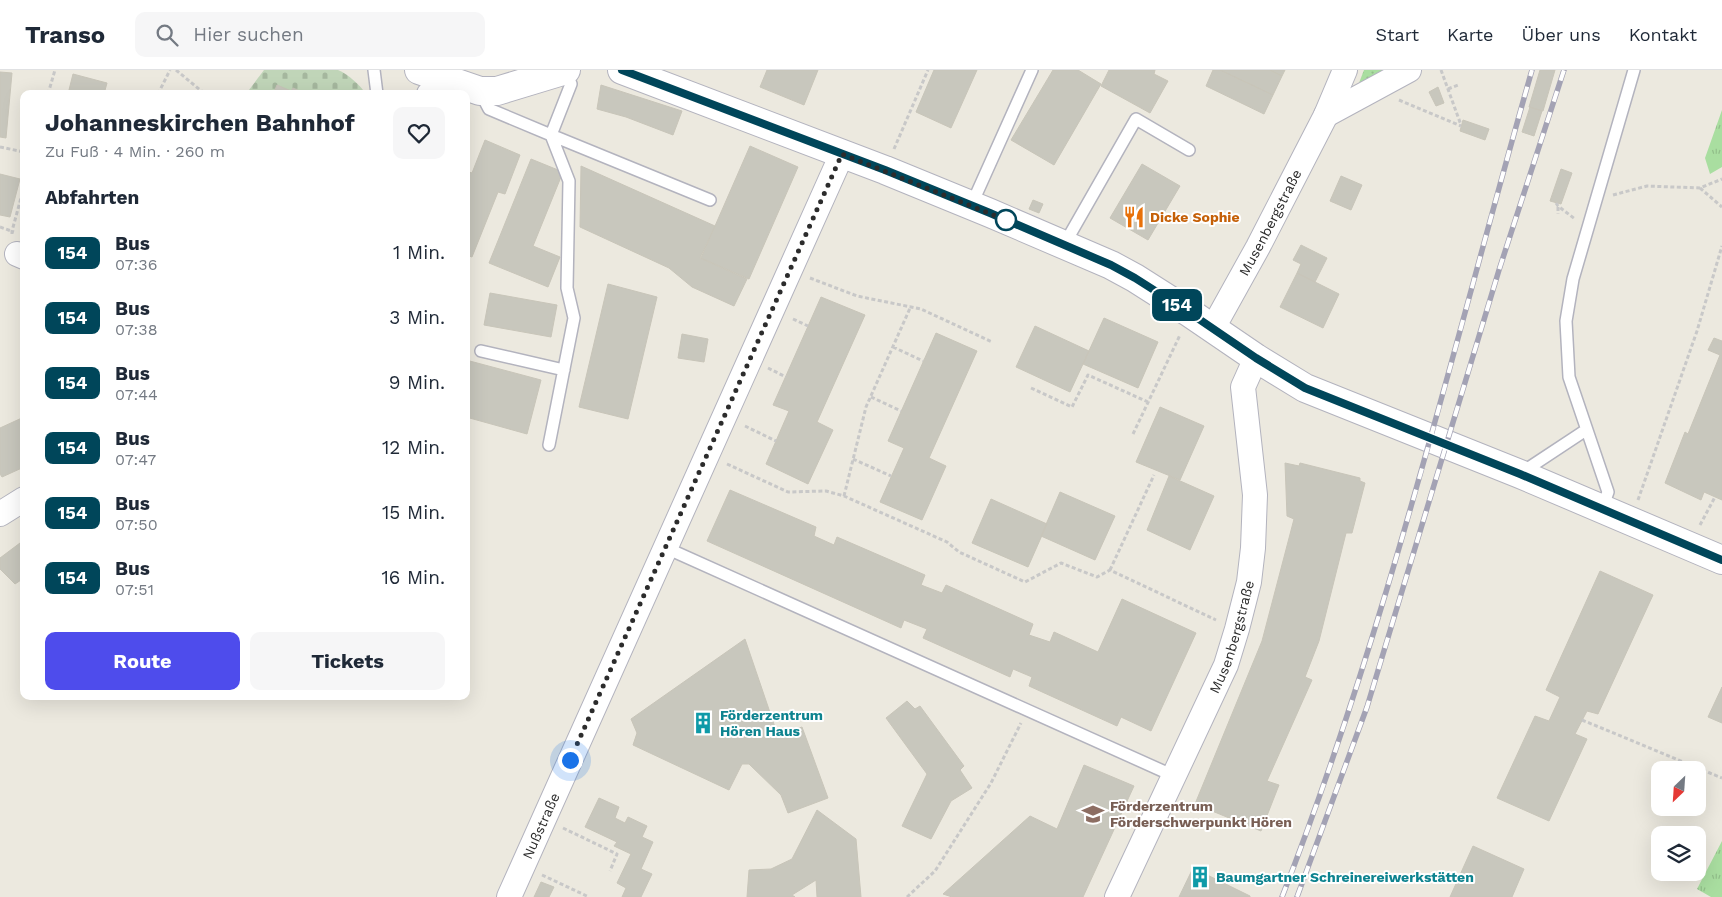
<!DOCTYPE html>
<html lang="de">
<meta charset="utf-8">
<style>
body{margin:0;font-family:"Work Sans",sans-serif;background:#f6f6f7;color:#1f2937;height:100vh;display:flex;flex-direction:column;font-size:19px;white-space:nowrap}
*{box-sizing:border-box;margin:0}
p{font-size:16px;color:#747a83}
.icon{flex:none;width:28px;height:28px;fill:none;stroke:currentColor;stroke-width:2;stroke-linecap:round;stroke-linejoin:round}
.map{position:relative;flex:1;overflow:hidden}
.drawer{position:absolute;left:20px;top:20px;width:450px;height:610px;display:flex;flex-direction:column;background:#fff;border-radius:10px;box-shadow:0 5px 20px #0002}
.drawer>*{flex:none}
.badge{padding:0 10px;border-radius:8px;font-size:18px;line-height:32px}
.needle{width:32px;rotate:205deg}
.fabs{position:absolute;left:1651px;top:691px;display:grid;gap:10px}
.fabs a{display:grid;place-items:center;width:55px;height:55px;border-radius:10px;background:#fff;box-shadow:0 5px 20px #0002;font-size:25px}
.you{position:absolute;width:25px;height:25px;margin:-12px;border:4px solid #fff;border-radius:50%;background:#1a73e8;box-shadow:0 0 0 8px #1a73e833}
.map>.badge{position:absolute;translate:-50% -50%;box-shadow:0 0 0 2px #fff}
h2{padding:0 25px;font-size:19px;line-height:45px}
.round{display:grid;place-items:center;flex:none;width:52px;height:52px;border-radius:10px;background:#f6f6f7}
.overview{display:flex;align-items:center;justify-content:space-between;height:85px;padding:0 25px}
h1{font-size:24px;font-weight:700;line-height:38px}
.button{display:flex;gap:10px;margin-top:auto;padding:10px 25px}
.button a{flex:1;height:58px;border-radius:10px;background:#4e4cec;color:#fff;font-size:20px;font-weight:700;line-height:58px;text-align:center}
.button a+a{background:#f6f6f7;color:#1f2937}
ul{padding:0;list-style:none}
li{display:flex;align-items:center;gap:15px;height:65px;padding:0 25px}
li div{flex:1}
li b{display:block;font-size:19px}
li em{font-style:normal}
li .badge{min-width:55px;font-weight:700;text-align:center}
header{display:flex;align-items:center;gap:30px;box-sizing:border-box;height:70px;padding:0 25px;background:#fff;border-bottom:1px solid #e0e1e3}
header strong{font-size:24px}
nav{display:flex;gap:28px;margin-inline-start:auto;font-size:18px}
.search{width:350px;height:45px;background:#f6f6f7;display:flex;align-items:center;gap:12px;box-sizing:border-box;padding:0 18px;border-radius:10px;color:#747a83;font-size:19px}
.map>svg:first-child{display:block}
</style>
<header>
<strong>Transo</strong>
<div class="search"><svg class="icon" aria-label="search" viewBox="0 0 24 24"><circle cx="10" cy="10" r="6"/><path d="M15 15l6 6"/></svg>Hier suchen</div>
<nav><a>Start</a><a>Karte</a><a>Über uns</a><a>Kontakt</a></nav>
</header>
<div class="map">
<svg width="1722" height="827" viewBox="0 0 1722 827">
<defs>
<pattern id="grass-dots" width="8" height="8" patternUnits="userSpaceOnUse" patternTransform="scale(1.25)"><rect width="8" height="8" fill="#a9dea0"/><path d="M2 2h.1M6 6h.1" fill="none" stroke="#92bf8a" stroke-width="1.8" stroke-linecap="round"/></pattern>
<pattern id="cemetery-stones" width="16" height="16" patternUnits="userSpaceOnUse" patternTransform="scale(1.25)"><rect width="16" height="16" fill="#c0d5b8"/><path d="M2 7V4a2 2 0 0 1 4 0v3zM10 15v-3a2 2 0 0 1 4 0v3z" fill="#a5b79e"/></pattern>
<pattern id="park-tufts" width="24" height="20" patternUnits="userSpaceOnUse" patternTransform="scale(1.25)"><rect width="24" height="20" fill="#a9dea0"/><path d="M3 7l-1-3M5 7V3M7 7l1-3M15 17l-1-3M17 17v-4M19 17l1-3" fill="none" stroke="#92bf8a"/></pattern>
</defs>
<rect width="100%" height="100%" fill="#ece9df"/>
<!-- grass -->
<path fill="url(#grass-dots)" d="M 1364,0 L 1383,0 L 1359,13 Z"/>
<!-- cemetery -->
<path fill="url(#cemetery-stones)" d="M 264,0 L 338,0 C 348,4 360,15 366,24 L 249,24 L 249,20 Z"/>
<!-- park -->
<path fill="url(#park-tufts)" d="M 1722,40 L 1722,97 L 1710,104 L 1705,88 Z
M 1722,771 L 1722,827 L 1711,827 L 1697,819 Z"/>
<!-- building -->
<path fill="#c8c7bd" stroke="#c8c5b9" d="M 767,0 L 818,0 L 804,35 L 760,17 Z
M 934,0 L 977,0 L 951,58 L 916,42 Z
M 1053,0 L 1078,0 L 1101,14 L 1054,95 L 1011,70 Z
M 1109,0 L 1155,0 L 1154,4 L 1168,11 L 1150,43 L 1101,16 Z
M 1213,0 L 1220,0 L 1273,25 L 1264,44 L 1206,16 Z
M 1220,0 L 1270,0 L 1282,6 L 1273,25 Z
M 1270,0 L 1285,0 L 1282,6 Z
M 1540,0 L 1555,0 L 1543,41 L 1529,37 Z
M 0,2 L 12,3 L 6,68 L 0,67 Z
M 73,4 L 107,13 L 104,24 L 68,24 Z
M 277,15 L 291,21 L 293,18 L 306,24 L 273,24 Z
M 601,15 L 682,41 L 673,65 L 626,47 L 597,39 Z
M 1438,17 L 1444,33 L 1436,36 L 1429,22 Z
M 1530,37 L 1542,41 L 1534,66 L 1522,62 Z
M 1463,50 L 1489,59 L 1485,70 L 1460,61 Z
M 485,70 L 520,85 L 505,124 L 498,122 L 472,187 L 466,185 L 466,101 L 472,103 Z
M 750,76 L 798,97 L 749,209 L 701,188 Z
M 531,89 L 563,102 L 533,176 L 560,187 L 548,217 L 489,193 Z
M 1142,94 L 1180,116 L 1148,170 L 1110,148 Z
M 581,96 L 715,156 L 700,188 L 747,209 L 734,236 L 692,217 L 669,198 L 580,157 Z
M 1561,99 L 1572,103 L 1561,134 L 1550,131 Z
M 0,104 L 20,109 L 10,147 L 0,145 Z
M 1341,106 L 1362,115 L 1351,140 L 1330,131 Z
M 1033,130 L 1043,134 L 1039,143 L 1029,139 Z
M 1301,175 L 1327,188 L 1315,212 L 1297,203 L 1301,194 L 1293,190 Z
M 1297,203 L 1339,224 L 1323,258 L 1280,237 Z
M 608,214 L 657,227 L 628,349 L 579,337 Z
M 490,223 L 557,235 L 551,267 L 484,255 Z
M 821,227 L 865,245 L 817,352 L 833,360 L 808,414 L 766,394 L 789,341 L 773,335 Z
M 1104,248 L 1158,272 L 1138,318 L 1083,294 Z
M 1035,256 L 1089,281 L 1070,322 L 1016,297 Z
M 936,263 L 977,281 L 929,388 L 946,396 L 922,450 L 880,432 L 904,378 L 888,371 Z
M 682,264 L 708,269 L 704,292 L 678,288 Z
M 1714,268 L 1722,271 L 1722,430 L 1704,422 L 1701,430 L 1665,413 L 1685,362 L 1688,364 L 1720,285 L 1708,280 Z
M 466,290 L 541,310 L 527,364 L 466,347 Z
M 1160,337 L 1204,356 L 1180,410 L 1136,392 Z
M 24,347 L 24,397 L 2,407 L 0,404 L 0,358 Z
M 1285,393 L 1299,396 L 1300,393 L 1360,408 L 1360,411 L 1365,413 L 1352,463 L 1346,463 L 1319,571 L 1305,607 L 1312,610 L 1267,711 L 1279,715 L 1261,761 L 1195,734 L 1262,571 L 1294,449 L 1287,446 Z
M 1169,406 L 1214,426 L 1190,480 L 1147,460 Z
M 730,420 L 816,457 L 814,466 L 834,475 L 837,467 L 925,505 L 921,515 L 942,523 L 946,515 L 1033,554 L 1029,565 L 1050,572 L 1054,562 L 1098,582 L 1122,529 L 1196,563 L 1151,661 L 1121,647 L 1117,656 L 1029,616 L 1032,607 L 1013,599 L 1010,607 L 923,568 L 927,559 L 904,550 L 901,558 L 707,471 Z
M 1060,422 L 1115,446 L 1095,490 L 1041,466 Z
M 991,429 L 1047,454 L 1028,497 L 972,473 Z
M 24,470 L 24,508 L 15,514 L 0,499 L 0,488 Z
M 1600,501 L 1653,525 L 1598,644 L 1587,641 L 1575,664 L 1587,669 L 1549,751 L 1497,728 L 1535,646 L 1549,651 L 1560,627 L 1546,620 Z
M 745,569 L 778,666 L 802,657 L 828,728 L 788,743 L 781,725 L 749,694 L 742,694 L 729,720 L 633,675 L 637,663 L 631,649 Z
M 1722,617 L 1722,653 L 1708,647 Z
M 907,631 L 915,639 L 920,636 L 964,696 L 960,700 L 972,718 L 951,731 L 931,769 L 902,756 L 927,704 L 886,648 Z
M 1084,695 L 1134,716 L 1083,827 L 952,827 L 943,824 L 1030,746 L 1057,759 Z
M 599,728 L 619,737 L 615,748 L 625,753 L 628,747 L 647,756 L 642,767 L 653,772 L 641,799 L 652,804 L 641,827 L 622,827 L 626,818 L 617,813 L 631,784 L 614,776 L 617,772 L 585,757 Z
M 817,740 L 856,769 L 861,827 L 817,827 L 816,810 L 792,825 L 795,827 L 747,827 L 749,800 L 771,799 L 792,789 Z
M 1473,776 L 1524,799 L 1512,827 L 1450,827 Z
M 1193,798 L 1250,826 L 1250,827 L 1179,827 Z
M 541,812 L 554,817 L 549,827 L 534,827 Z"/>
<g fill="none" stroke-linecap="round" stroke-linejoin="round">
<!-- lane casing -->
<g stroke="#b3b3be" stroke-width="14">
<path id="lane" d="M 374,0 L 377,24
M 480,22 L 489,39 L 551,65 L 571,14 L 565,0
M 971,136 L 1032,0
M 1064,175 L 1136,49 L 1189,80
M 481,281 L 564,300
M 549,375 L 574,248 L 567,218 L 569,111 L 551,65 L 710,130
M 1521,403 L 1586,360
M 1602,439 L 1608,422 L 1569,307 L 1566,251 L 1573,209 L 1634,0
M 664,477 L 1174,706"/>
</g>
<!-- street casing -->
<g stroke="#b3b3be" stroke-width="26">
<g id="street">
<path d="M 429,24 L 435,18 L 440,8"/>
<path d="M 1326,45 L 1409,0"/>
<path d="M 17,184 L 24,187"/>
<path id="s1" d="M 1213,258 L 1258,177 L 1326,45 L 1345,0"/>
<path d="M 0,444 L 24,429"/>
<path id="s2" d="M 509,827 L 842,84"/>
<path id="s3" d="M 1117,827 L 1226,595 L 1237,559 L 1249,512 L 1253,478 L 1255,425 L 1243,317 L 1256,288"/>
</g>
</g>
<!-- secondary casing -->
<g stroke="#b3b3be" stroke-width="30">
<path id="secondary" d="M 419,0 L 480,21 L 497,21 L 566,0
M 622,0 L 885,100 L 990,143 L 1111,195 L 1135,208 L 1190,243 L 1256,288 L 1305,318 L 1520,404 L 1722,490"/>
</g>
<!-- path -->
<path stroke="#c8c8c8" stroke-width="3" stroke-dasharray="4 2.5" stroke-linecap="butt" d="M 176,0 L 205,24
M 1441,0 L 1461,55
M 1448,19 L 1458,15
M 48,24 L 55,0
M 158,24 L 170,0
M 1399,30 L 1461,56
M 0,77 L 24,82
M 894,79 L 928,0
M 1700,118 L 1722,137
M 1613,125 L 1647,116 L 1700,118 L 1722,109
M 1556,133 L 1558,136 L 1575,149
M 1558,137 L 1558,144
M 0,157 L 14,162
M 12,164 L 12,161 L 24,117
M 810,208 L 857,226 L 921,239 L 992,272
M 793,249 L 808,256
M 893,277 L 923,291
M 768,298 L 786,307
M 1031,318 L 1072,337 L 1088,305 L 1148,332
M 871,327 L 901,341
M 745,356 L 776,371
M 1133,364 L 1180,265
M 853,389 L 891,406
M 727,394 L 788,422 L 826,421 L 844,426 L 947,472 L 959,482 L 1025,512 L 1061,493 L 1097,507 L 1110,500 L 1216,550
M 844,426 L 866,337 L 911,236
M 1638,430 L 1697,261 L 1722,176
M 1700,455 L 1715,427
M 1110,500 L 1154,405
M 1582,650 L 1722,708
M 563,758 L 617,784 L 610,801
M 542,805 L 589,827
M 907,827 L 935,801 L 991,713 L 1021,653"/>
<!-- lane -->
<use href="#lane" stroke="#fff" stroke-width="11"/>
<!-- street -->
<use href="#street" stroke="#fff" stroke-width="24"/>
<!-- secondary -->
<use href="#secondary" stroke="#fff" stroke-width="28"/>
<!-- rail casing -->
<g stroke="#a3a2b4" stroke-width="5.5">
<path id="rail" d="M 1282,827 C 1387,559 1453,277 1532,0
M 1297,827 L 1367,637 L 1499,200 L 1564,0"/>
</g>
<!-- rail -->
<use href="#rail" stroke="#fff" stroke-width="4" stroke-dasharray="11" stroke-linecap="butt"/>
</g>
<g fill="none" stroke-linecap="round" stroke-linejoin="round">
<!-- line casing -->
<g stroke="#fff" stroke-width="11">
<path id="line" d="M 622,0 L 885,100 L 990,143 L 1111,195 L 1135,208 L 1190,243 L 1256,288 L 1305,318 L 1520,404 L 1722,490"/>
</g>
<!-- line -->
<use href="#line" stroke="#00465a" stroke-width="8"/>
<!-- walk -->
<path stroke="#2c2c2c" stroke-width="5" stroke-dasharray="0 9" d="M 570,690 L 842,84 L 1006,150"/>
</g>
<!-- icons -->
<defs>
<g id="restaurant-bare" transform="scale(1.725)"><path d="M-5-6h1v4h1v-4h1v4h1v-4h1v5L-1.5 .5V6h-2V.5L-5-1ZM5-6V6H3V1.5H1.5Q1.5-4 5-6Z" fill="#e8710a" stroke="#fff" stroke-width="2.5" paint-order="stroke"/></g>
<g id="building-bare" transform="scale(1.725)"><path d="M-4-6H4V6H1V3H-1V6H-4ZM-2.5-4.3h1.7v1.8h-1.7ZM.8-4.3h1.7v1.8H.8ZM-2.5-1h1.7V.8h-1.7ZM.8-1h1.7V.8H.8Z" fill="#0f9aa8" stroke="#fff" stroke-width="2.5" paint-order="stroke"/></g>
<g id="school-bare" transform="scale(1.725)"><path d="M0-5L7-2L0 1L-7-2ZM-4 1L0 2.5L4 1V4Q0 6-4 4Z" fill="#8d6e63" stroke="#fff" stroke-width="2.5" paint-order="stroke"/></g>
</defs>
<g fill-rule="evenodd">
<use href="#restaurant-bare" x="1134" y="147"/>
<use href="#building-bare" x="703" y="653"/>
<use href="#school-bare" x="1093" y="744"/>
<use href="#building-bare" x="1200" y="807"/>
</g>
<!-- markers -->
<circle fill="#fff" stroke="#00465a" stroke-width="2.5" cx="1006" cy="150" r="10"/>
<g text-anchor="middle" stroke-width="4" stroke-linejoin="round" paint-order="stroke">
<!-- food labels -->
<g font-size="14" font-weight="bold" fill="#c56008" stroke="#fff" text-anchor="start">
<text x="1150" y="152">Dicke Sophie</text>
</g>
<!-- street labels -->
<g font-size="14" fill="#2c2c2c" stroke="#fff">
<text dy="5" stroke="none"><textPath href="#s1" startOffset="120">Musenbergstraße</textPath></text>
<text dy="5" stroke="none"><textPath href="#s3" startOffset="285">Musenbergstraße</textPath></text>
<text dy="5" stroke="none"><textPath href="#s2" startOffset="78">Nußstraße</textPath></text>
</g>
<!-- culture labels -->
<g font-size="14" font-weight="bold" fill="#0d838f" stroke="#fff" text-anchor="start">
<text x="720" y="650">Förderzentrum<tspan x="720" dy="16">Hören Haus</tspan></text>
<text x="1216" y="812">Baumgartner Schreinereiwerkstätten</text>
</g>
<!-- education labels -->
<g font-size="14" font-weight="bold" fill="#785e54" stroke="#fff" text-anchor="start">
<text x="1110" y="741">Förderzentrum<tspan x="1110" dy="16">Förderschwerpunkt Hören</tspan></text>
</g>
</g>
</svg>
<div class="fabs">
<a><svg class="needle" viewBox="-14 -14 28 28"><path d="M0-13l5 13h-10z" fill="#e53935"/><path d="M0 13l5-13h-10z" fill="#747a83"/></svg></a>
<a><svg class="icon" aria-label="layers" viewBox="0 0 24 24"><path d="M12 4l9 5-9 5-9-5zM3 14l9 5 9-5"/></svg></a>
</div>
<div class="you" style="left:570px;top:690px"></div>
<b class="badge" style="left:1177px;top:235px;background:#00465a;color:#fff">154</b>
<section class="drawer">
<div class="overview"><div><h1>Johanneskirchen Bahnhof</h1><p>Zu Fuß · 4 Min. · 260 m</p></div><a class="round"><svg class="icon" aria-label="heart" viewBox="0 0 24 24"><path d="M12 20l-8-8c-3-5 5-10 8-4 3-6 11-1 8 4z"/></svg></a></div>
<h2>Abfahrten</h2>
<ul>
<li><span class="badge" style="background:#00465a;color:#fff">154</span><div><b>Bus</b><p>07:36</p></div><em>1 Min.</em></li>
<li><span class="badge" style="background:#00465a;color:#fff">154</span><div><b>Bus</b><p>07:38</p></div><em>3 Min.</em></li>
<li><span class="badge" style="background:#00465a;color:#fff">154</span><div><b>Bus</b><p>07:44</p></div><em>9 Min.</em></li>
<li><span class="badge" style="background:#00465a;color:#fff">154</span><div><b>Bus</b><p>07:47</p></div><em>12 Min.</em></li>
<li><span class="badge" style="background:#00465a;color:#fff">154</span><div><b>Bus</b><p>07:50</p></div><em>15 Min.</em></li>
<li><span class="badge" style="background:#00465a;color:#fff">154</span><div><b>Bus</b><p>07:51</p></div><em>16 Min.</em></li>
</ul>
<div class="button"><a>Route</a><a>Tickets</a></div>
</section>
</div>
